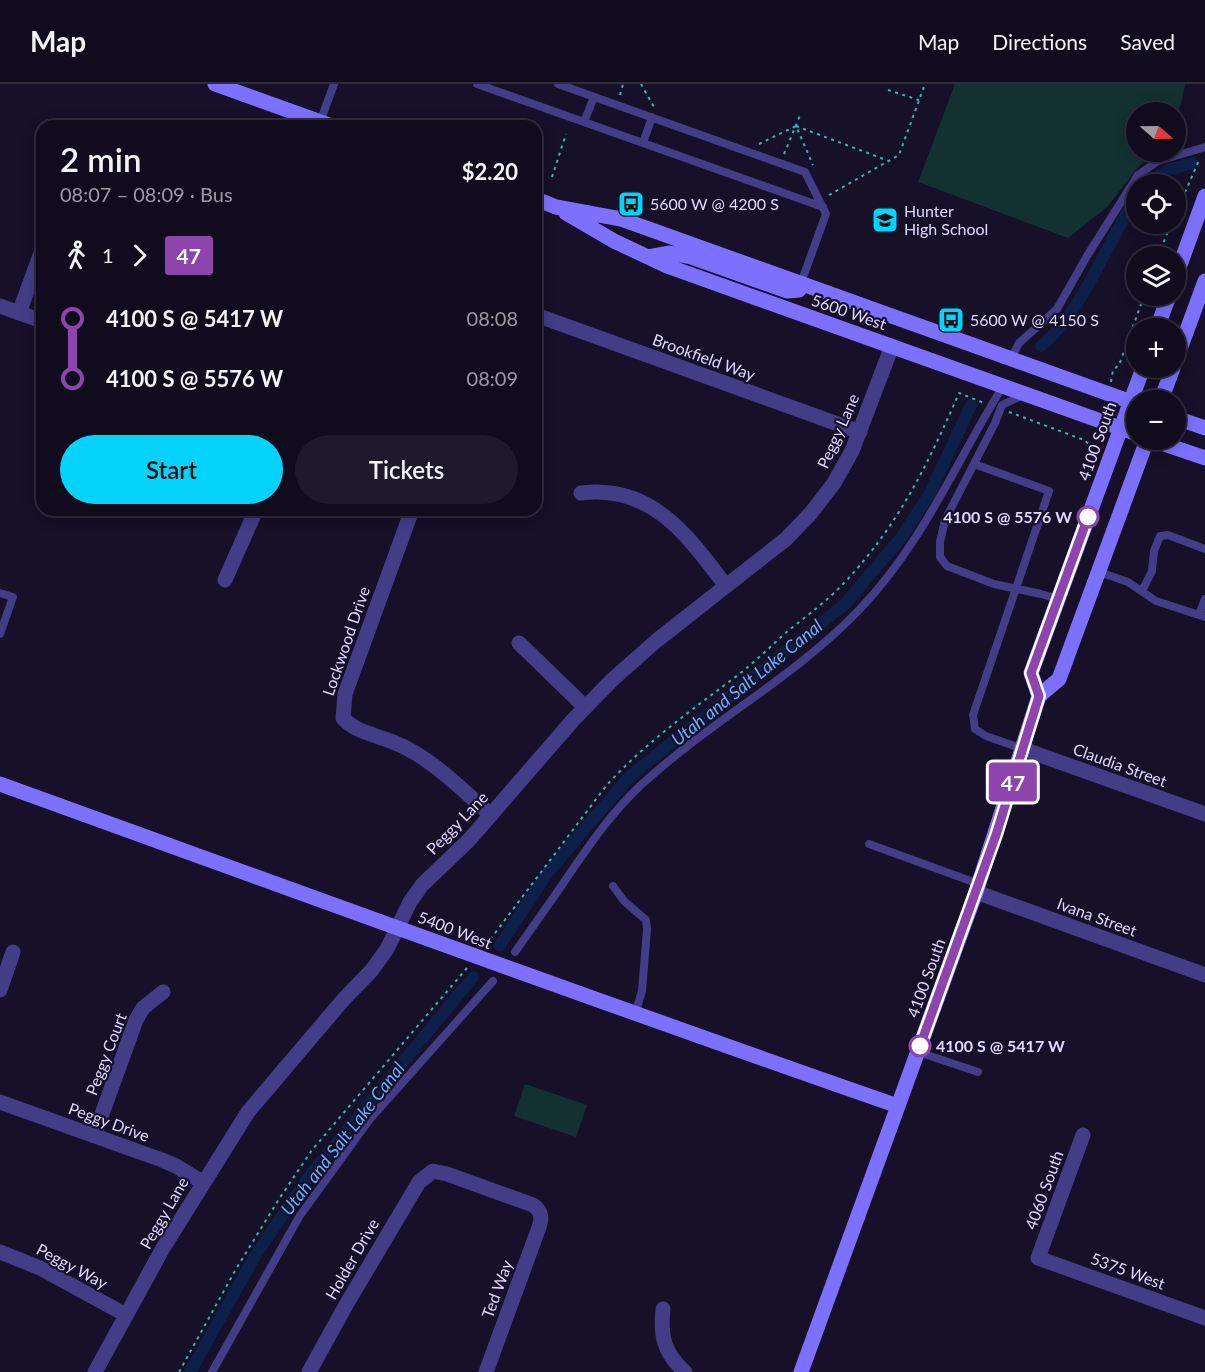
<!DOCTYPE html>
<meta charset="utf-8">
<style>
body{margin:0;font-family:Lato,sans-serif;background:#1e1a2b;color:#f1f3f6;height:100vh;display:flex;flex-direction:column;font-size:22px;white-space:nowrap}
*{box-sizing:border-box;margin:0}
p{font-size:20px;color:#9c9ba4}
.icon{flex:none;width:33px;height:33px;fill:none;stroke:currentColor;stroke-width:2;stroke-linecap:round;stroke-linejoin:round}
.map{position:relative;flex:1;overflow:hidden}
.drawer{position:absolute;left:36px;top:36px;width:506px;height:396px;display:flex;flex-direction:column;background:#100c1e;border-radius:18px;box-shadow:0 3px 15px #0003,0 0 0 2px #302c3c}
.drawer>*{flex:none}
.badge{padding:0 12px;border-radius:4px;font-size:21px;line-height:39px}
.needle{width:39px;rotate:110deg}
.tools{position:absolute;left:1126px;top:18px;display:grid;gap:12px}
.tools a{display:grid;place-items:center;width:60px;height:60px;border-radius:50%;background:#100c1e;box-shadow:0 3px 15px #0003,0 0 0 2px #302c3c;font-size:30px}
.map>.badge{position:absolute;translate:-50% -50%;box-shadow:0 0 0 3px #fff}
.legs{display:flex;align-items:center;gap:9px;height:66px;padding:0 24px;font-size:20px}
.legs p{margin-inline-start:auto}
.headline{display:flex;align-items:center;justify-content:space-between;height:102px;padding:0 24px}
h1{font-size:33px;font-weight:600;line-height:45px}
.button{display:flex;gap:12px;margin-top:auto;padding:12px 24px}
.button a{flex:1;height:69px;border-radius:36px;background:#06d3fc;color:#111;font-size:24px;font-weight:600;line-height:69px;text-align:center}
.button a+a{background:#1e1a2b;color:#f1f3f6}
ul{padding:0 24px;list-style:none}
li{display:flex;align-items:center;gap:21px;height:60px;font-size:22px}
li i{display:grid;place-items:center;width:9px;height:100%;margin:0 8px;background:currentColor}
li i::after{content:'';width:15px;height:15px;margin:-8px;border:4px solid;border-radius:50%;background:#100c1e}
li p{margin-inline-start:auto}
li:first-child i{background:linear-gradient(#0000 50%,currentColor 0)}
li:last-child i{background:linear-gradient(currentColor 50%,#0000 0)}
header{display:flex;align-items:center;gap:36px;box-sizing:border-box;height:84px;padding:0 30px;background:#100c1e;border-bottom:2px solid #302c3c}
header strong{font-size:28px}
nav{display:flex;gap:33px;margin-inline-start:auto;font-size:21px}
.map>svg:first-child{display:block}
</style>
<header>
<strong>Map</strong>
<nav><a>Map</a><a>Directions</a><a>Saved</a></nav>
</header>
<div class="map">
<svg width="1205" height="1288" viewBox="0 0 1205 1288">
<rect width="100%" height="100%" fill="#161028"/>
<!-- green -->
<path fill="#133132" d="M 955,0 L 1185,0 L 1181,20 L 1176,30 L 1176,28 L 1137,28 L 1137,68 L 1158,68 L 1156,71 L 1140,81 L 1107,123 L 1068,154 L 918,98 Z
M 525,1000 L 587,1021 L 576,1053 L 514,1032 Z"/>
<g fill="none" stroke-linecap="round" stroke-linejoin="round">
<!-- canal -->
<path stroke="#0d204a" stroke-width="12" d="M 1146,100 L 1168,86 L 1192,79
M 1041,262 C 1085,225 1105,160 1137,113
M 500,861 L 549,787 L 630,692 L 845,520 L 900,455 L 929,411 L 971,321
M 190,1288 L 255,1172 L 310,1091 L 473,893"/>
<!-- path -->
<path stroke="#31b8b9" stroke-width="2" stroke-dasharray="3 4.5" stroke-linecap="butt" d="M 641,0 L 654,23
M 888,6 L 919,16
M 620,11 L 623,0
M 796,42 L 889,77
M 759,60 L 796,42 L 813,81
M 784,70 L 801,29
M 552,93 L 566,50
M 829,111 L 899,71 L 925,0
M 1176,129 L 1200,74
M 1158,172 L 1171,140
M 1111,298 L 1113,286 L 1119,281 L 1144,212
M 1009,328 L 1084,356 L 1092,363 L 1097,350
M 486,861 L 606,702 C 644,660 689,628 734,594 C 754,579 771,562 789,546 C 808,531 828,516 844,499 C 898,442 928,380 959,309 L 984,319
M 179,1288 L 236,1185 L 279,1115 L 312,1066 L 467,884"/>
<!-- lane -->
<path stroke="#443c87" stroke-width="8" d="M 477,0 L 823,123
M 558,0 L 805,88 L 826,130 L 801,199
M 320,38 L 334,0
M 584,38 L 594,13
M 643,59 L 652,33
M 1011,275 L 1019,259 L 1057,225 L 1087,172 L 1138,91 L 1158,77 L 1205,63
M 1025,310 L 1002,321 L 995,339 L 945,436 L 940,458 L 940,473 L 947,482 L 994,500 L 1041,510 L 1058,515
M 974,380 L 1049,407 L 973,631 L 975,645 L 986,652 L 1023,665
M 1099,488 L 1128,498 L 1156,517 L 1205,533
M 1142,507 L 1152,487 L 1154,467 L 1160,452 L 1168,451 L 1205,465
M 0,509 L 13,513 L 0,550
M 1199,531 L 1205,515
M 869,760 L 979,800
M 613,802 L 624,817 L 646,836 L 647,845 L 642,907 L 635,930
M 515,868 C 531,845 547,823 562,801 C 586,766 609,731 640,702 C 709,638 794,594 859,526 C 922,461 956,378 1003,302
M 918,968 L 978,988
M 212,1288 L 299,1133 L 370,1035 L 493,897"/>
<!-- street -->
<path stroke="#443c87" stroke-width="15" d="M 0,222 L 42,237
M 19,229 L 42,166
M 536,231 L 860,348
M 581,409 C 652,400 688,452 726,502
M 412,426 L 345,610 L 343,634 C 355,648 376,651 393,658 C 431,673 461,705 491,731
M 225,496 L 256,426
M 519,559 L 585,623
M 1023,665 L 1205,730
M 976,808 L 1205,891
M 0,906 L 13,868
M 0,1018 L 162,1076 L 176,1082 L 202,1098
M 1083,1051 L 1038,1174 L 1205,1234
M 94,1052 L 136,936 L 143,924 L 163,908
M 0,1168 L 40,1184 L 126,1231
M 663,1225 C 660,1252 664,1269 685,1288
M 95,1288 L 163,1164 L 248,1028 L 343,916 L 372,886 L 387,865 L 410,818 L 422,801 L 469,756 L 573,636 L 612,596 L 656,557 L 786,455 L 811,429 L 834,399 L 852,367 L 892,262
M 309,1288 L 346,1221 L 419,1098 L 433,1087 L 447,1090 L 533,1121 C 543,1128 542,1135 538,1146 L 486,1288"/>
<!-- secondary -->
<path stroke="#7d70fe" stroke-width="15" d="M 215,0 L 332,42
M 536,115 L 556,123 L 621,135 L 1137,320
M 566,129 L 614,157 L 667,182 L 1137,350
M 648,173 L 670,169 L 691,173 L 787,207 L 799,206 L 801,199
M 1176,192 L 1205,112
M 1157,244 L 1169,212
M 1176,276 L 1205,197
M 1161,316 L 1173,284
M 1176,334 L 1205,344
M 1152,356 L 1205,374
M 1039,612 L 1059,595 L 1147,356
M 0,700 C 299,808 598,918 898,1022
M 801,1288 L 976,808 L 1039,612 L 1031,589 L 1143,284"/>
</g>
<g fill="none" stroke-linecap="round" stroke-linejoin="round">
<!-- line-1 casing -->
<g stroke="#fff" stroke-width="14">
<path id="line-1" d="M 920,962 L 996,751 L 1039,612 L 1031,589 L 1088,433"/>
</g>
<!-- line-1 -->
<use href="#line-1" stroke="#8e44ad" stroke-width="9"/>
</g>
<!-- icons -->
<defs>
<g id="bus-square" transform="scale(1.35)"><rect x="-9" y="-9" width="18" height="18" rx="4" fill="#06d3fc" stroke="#161028"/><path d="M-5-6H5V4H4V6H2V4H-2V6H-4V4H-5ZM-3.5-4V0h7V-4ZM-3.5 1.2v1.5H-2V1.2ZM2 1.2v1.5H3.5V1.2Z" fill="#111"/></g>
<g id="school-square" transform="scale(1.35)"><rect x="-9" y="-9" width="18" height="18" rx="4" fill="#06d3fc" stroke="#161028"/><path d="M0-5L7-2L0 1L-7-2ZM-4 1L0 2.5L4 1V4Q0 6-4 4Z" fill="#111"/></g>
</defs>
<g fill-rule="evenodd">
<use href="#bus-square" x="631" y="120"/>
<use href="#school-square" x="885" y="136"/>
<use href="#bus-square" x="951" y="236"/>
</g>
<!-- markers -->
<g fill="#fff" stroke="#8e44ad" stroke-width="3">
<circle cx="1088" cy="433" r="10"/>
<circle cx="920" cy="962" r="10"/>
</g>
<g text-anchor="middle" stroke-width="4.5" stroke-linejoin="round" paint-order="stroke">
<!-- poi labels -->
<g font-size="16" fill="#dfd8ff" stroke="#161028" text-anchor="start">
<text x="650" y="126">5600 W @ 4200 S</text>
<text x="904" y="133">Hunter<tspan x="904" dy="18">High School</tspan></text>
<text x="970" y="242">5600 W @ 4150 S</text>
</g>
<!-- street labels -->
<g font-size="16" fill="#dfd8ff" stroke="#161028">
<text transform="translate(849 228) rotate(19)" y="6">5600 West</text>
<text transform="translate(704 273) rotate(20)" y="6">Brookfield Way</text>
<text transform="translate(838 347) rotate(-66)" y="6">Peggy Lane</text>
<text transform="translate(1097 357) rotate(-70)" y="6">4100 South</text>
<text transform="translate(346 557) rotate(-71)" y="6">Lockwood Drive</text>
<text transform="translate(1120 681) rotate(20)" y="6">Claudia Street</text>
<text transform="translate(457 739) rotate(-46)" y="6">Peggy Lane</text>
<text transform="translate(1097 833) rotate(20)" y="6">Ivana Street</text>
<text transform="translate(455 846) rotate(21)" y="6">5400 West</text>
<text transform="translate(926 894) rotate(-70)" y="6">4100 South</text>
<text transform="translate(106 970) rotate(-69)" y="6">Peggy Court</text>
<text transform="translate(109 1038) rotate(20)" y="6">Peggy Drive</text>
<text transform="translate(1044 1106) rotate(-70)" y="6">4060 South</text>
<text transform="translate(164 1129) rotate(-60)" y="6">Peggy Lane</text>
<text transform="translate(352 1175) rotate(-60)" y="6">Holder Drive</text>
<text transform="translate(72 1182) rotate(28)" y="6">Peggy Way</text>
<text transform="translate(1128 1187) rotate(20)" y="6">5375 West</text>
<text transform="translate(497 1205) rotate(-70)" y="6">Ted Way</text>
</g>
<!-- stop labels -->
<g font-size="16" font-weight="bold" fill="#dfd8ff" stroke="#161028" text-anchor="end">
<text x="1072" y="439">4100 S @ 5576 W</text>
<text x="936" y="968" text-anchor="start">4100 S @ 5417 W</text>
</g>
<!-- water labels -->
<g font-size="18" font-style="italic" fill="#67aefd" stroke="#161028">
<text transform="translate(747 599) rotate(-39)" y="6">Utah and Salt Lake Canal</text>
<text transform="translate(343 1055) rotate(-52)" y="6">Utah and Salt Lake Canal</text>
</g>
</g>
</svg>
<div class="tools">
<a><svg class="needle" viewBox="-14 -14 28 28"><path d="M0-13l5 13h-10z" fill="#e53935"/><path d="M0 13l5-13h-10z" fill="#9c9ba4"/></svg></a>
<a><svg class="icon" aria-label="locate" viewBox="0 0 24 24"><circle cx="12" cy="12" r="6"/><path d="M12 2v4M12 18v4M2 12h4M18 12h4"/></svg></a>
<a><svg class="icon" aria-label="layers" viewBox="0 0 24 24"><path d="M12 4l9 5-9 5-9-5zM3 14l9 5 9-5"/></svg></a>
<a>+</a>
<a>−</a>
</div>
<b class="badge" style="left:1013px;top:698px;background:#8e44ad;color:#fff">47</b>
<section class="drawer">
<div class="headline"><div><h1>2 min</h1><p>08:07 – 08:09 · Bus</p></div><b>$2.20</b></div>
<div class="legs"><svg class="icon" aria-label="walk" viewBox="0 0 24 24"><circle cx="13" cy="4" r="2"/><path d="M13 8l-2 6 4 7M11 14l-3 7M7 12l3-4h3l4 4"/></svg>1<svg class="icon" aria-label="forward" viewBox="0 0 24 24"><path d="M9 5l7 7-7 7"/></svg><b class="badge" style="background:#8e44ad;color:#fff">47</b></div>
<ul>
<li><i style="color:#8e44ad"></i><b>4100 S @ 5417 W</b><p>08:08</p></li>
<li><i style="color:#8e44ad"></i><b>4100 S @ 5576 W</b><p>08:09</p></li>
</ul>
<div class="button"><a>Start</a><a>Tickets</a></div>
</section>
</div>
